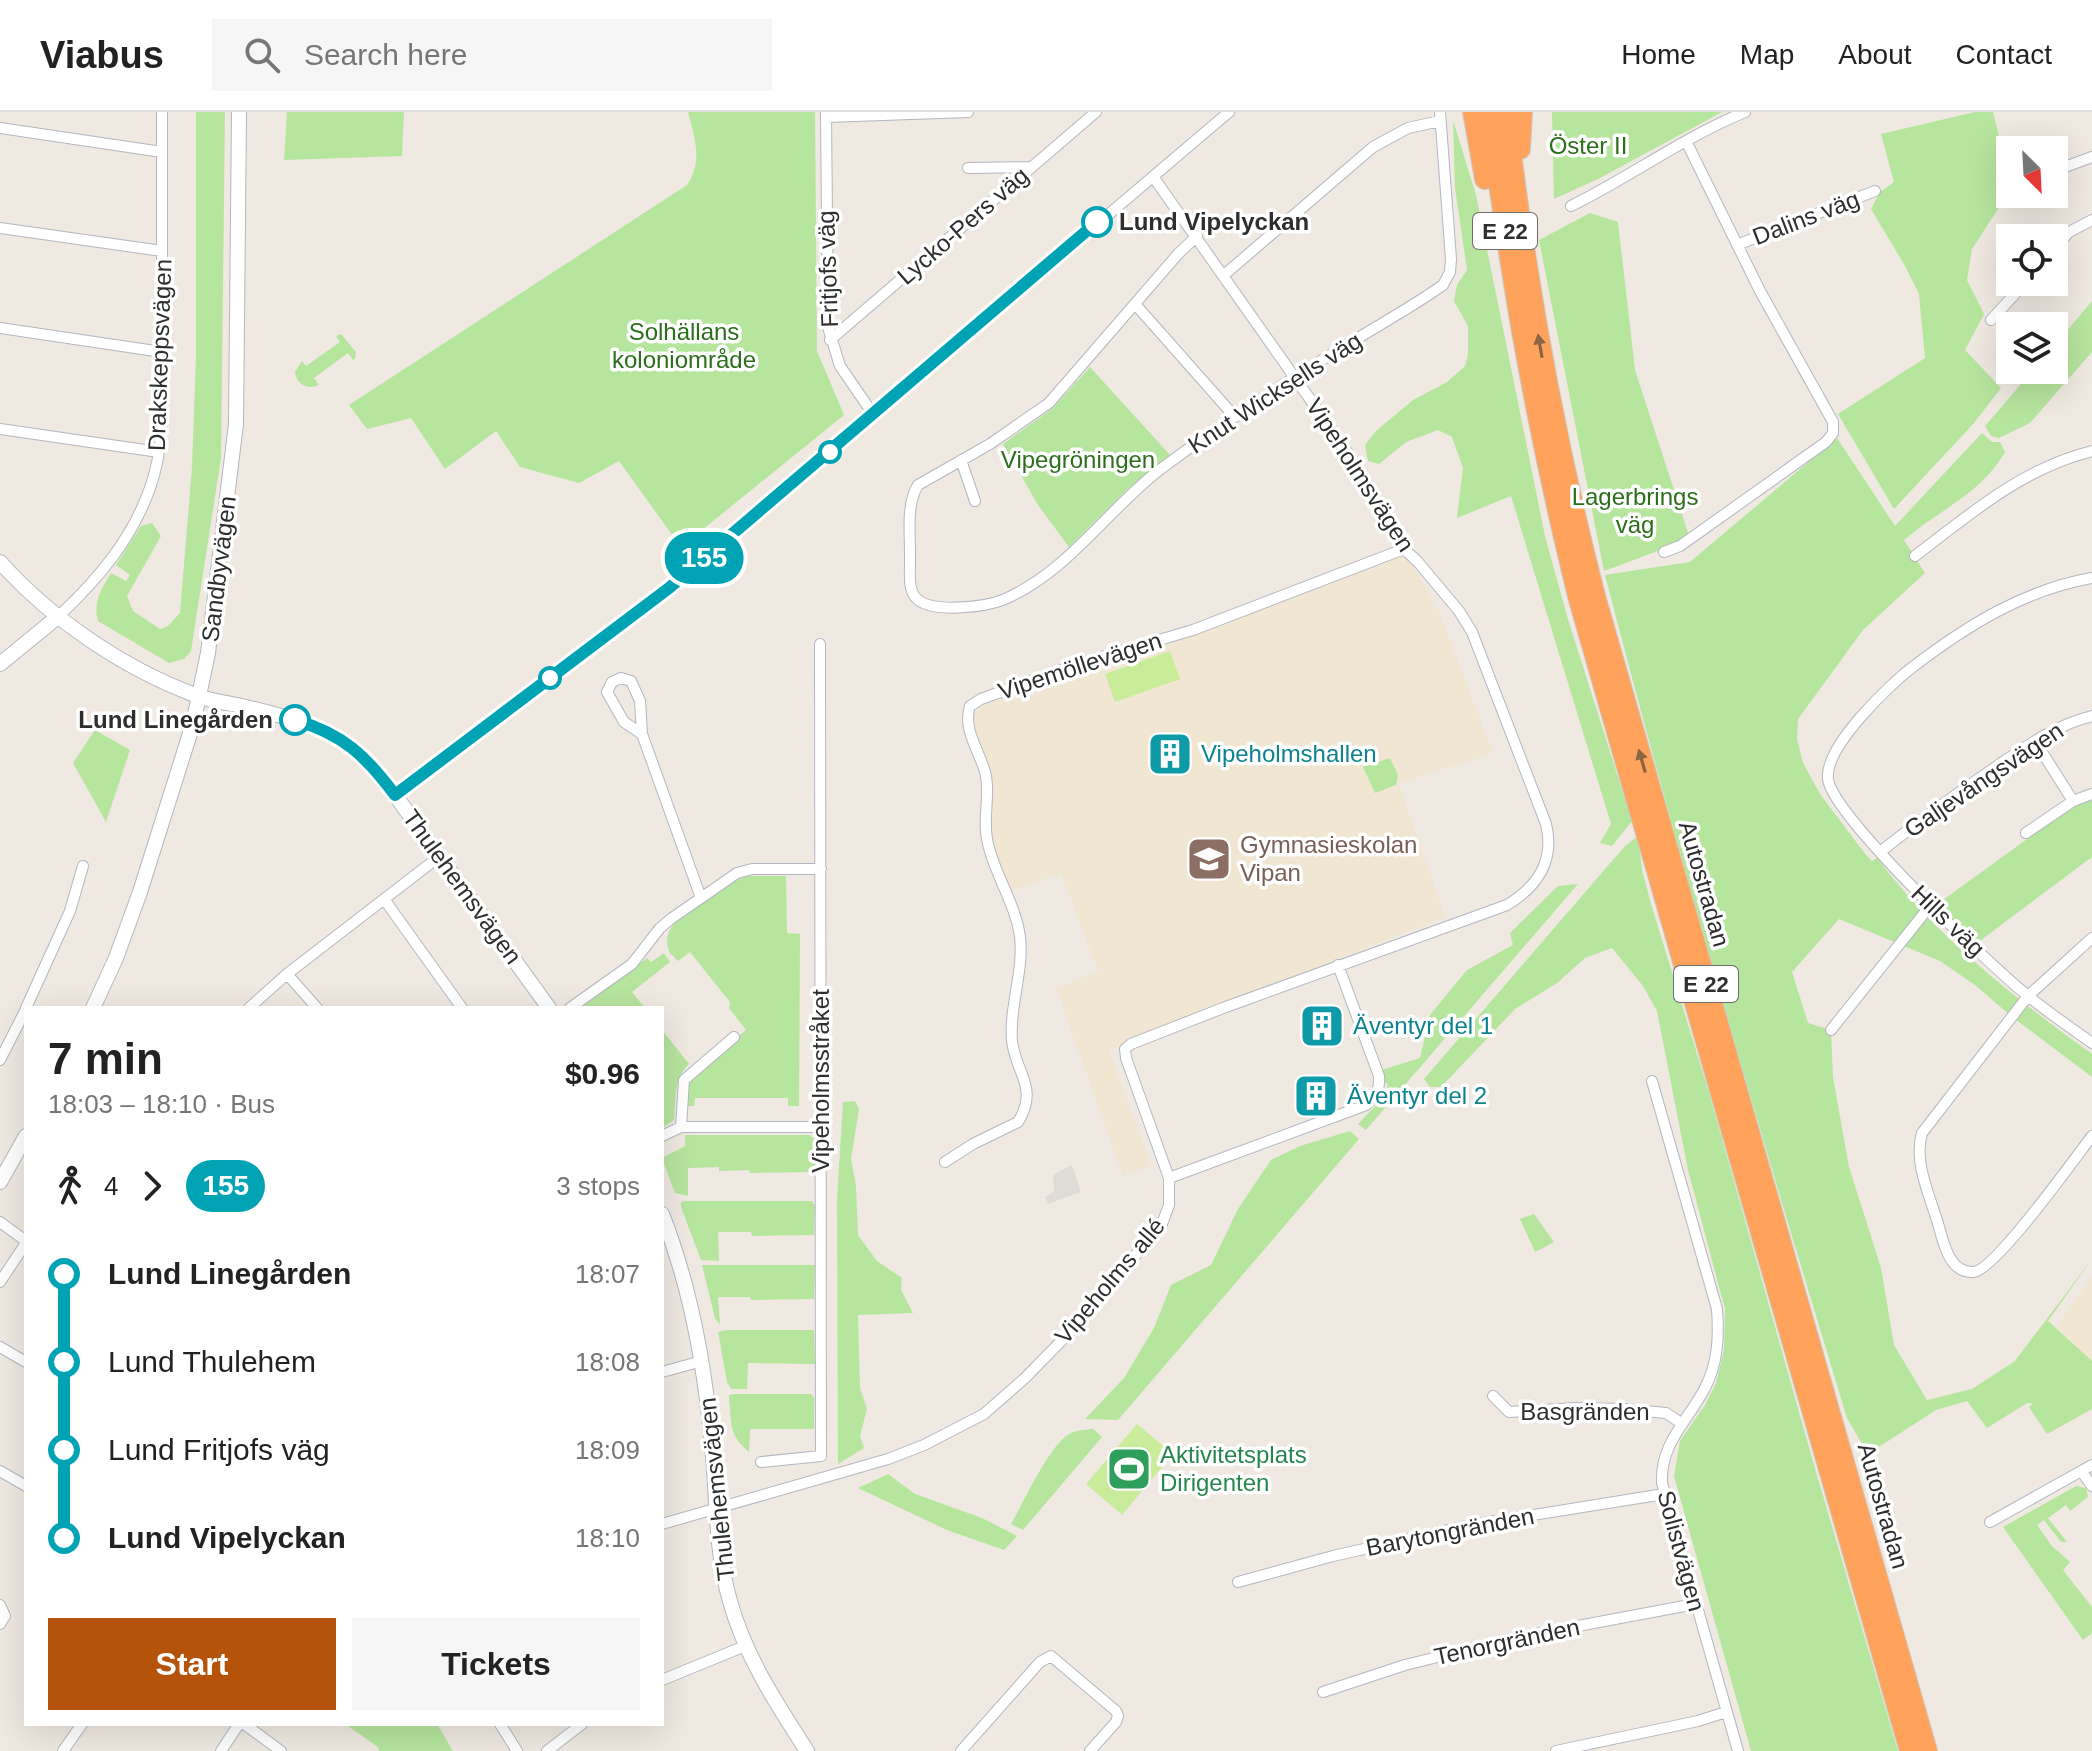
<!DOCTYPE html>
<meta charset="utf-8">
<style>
body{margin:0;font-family:Helvetica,sans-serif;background:#f6f6f6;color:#222;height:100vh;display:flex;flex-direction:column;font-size:30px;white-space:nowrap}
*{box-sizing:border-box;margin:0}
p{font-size:26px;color:#767676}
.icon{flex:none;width:44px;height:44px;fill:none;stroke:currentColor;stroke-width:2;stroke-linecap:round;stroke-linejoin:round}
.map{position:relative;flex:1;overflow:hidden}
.details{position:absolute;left:24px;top:894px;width:640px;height:720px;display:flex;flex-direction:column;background:#fff;border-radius:0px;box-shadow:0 8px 32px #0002}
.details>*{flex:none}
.badge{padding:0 16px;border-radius:26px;font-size:28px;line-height:52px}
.needle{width:52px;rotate:156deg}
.tools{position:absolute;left:1996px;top:24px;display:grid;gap:16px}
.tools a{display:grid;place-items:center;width:72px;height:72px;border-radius:0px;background:#fff;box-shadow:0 8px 32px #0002;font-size:40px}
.map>.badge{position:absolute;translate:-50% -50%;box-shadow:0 0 0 4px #fff}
.legs{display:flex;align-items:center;gap:12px;height:88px;padding:0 24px;font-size:26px}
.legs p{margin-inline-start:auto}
.headline{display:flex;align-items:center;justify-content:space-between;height:136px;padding:0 24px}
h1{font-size:44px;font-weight:700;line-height:60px}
.primary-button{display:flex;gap:16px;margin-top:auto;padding:16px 24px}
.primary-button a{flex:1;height:92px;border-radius:0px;background:#b45309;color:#fff;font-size:32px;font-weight:700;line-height:92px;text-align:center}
.primary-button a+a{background:#f6f6f6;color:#222}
ul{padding:0 24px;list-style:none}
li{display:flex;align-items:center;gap:28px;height:88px;font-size:30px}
li i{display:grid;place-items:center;width:12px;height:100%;margin:0 10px;background:currentColor}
li i::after{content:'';width:20px;height:20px;margin:-10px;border:6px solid;border-radius:50%;background:#fff}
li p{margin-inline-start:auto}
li:first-child i{background:linear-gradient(#0000 50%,currentColor 0)}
li:last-child i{background:linear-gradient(currentColor 50%,#0000 0)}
header{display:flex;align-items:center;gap:48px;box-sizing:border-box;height:112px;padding:0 40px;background:#fff;border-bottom:2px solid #e0e0e0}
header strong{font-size:38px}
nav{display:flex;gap:44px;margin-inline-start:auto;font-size:28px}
.search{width:560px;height:72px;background:#f6f6f6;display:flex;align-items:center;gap:20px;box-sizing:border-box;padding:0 28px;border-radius:0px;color:#767676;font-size:30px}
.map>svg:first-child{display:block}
</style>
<header>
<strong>Viabus</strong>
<div class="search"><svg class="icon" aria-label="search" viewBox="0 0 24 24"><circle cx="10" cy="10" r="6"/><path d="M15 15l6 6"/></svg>Search here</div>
<nav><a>Home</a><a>Map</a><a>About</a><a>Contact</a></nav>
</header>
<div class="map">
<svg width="2092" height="1639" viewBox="0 0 2092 1639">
<rect width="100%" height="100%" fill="#efe9e1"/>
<!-- education -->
<path fill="#f0e6d1" d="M 1404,437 L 1440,502 L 1493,641 L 1399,672 L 1445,805 L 1165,914 L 1109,938 L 1151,1053 L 1123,1064 L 1056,876 L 1098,859 L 1061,761 L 1006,781 L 988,733 L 986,678 L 967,603 L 979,599 L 982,591 L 1015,576 L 1021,584 L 1035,584 L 1043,576 L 1043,565 L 1193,518 Z
M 2092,1165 L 2092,1249 L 2055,1216 Z"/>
<!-- green -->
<path fill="#b6e59e" d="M 196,0 L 225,0 L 221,346 L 191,539 L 184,547 L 169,551 L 98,509 C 93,489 101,478 111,461 L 126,469 L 130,463 L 116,453 L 141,414 L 152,411 L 161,424 L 127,484 L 133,499 L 160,517 L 168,514 L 180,501 L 192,355 L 196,245 Z
M 287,0 L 404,0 L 402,44 L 284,48 Z
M 688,0 L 815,0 L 817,239 L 844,303 L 681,435 L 619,349 L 579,371 L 520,355 L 496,319 L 445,357 L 411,306 L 367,317 L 349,293 L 687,73 C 703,49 695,27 688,0 Z
M 1552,0 L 1722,0 L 1600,66 L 1554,87 Z
M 1975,0 L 1993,0 L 2009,65 L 2009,80 L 1972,137 L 1967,168 L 1984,202 L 1965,238 L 2001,276 L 1974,311 L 1894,397 L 1838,302 L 1925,246 L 1919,182 L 1905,154 L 1871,97 L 1880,80 L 1894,70 L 1881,22 Z
M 1453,8 L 1476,83 L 1545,424 L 1567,504 L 1632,709 L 1612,734 L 1600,731 L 1611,712 L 1511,384 L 1457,406 L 1463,356 L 1452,325 L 1438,318 L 1406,330 L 1379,352 L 1368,349 L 1365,333 L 1376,319 L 1413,288 L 1447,270 L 1465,254 L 1468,242 L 1468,214 L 1454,189 L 1457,173 L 1467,158 L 1455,76 Z
M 1590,101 L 1618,110 L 1635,258 L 1690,427 L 1604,459 L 1539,128 Z
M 2092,189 L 2092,240 L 2030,311 L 1999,326 L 1991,324 L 1985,314 L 2033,258 L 2054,258 L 2054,234 Z
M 341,222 L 356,240 L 355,247 L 353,248 L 348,241 L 314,266 L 319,273 C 307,278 297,273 295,260 L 302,249 L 306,254 L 340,230 L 336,224 Z
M 1090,255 L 1170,343 L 1130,375 L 1069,435 L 1038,393 L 1003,332 L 1052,297 Z
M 1982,321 L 1992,330 L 2000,330 L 2005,340 C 1981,382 1940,397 1904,428 L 1925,461 L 1863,518 L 1798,607 L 1797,627 L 1803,651 L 1820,682 L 1866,743 L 1872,749 L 1877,746 C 1935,823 2014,886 2092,942 L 2092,965 L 2011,904 L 1975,873 L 1940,849 L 1839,807 L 1792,860 L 1808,911 L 1831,918 L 1833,965 L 1849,1055 L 1881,1156 L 1894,1233 L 1927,1288 L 1972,1277 L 2015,1249 L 2092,1147 L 2048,1209 L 2092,1249 L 2092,1297 L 2047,1322 L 2029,1295 L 2033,1291 L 2027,1291 L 1987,1316 L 1967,1289 L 1936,1298 L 1868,1342 L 1847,1306 C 1762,1026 1678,746 1605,463 L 1690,450 L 1837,326 L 1895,414 Z
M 95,618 L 130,638 L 106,710 L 73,651 Z
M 1390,646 L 1398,663 L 1396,673 L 1375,681 L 1363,655 Z
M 2092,688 L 2092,745 L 1977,831 L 1936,793 L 2070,696 Z
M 1638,724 L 1642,758 L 1651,792 L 1710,984 L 1812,1346 L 1898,1639 L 1751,1639 L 1674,1364 L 1680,1329 L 1705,1293 L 1716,1271 L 1724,1238 L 1725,1197 L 1688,1058 L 1657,899 L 1643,874 L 1612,836 L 1585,846 L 1557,871 L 1515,897 L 1441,975 L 1430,975 L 1424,967 L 1625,734 Z
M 744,764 L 786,764 L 787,821 L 800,822 L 799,994 L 788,994 L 788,986 L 695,986 L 694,994 L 687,994 L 688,971 L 695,959 L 746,918 L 729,896 L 730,890 L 690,840 L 678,849 L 670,841 C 666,833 666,824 671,816 C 683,797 724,777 744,764 Z
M 1578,772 L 1366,1018 L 1358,1012 L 1383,986 L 1388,973 L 1375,960 L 1420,946 L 1430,903 L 1467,858 L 1513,833 L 1510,821 L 1558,774 Z
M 664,841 L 670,850 L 632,880 L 645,896 L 580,896 L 647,846 L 651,850 Z
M 662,918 L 689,952 C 673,967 676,988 674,1008 L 662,1016 Z
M 855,989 L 859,997 L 851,1047 L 856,1074 L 858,1123 L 877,1149 L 902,1166 L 901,1178 L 913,1201 L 858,1203 L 860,1276 L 867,1297 L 860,1324 L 864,1336 L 838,1352 L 837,1087 L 843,990 Z
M 1350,1019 L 1359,1027 L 1118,1308 L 1085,1307 L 1124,1266 L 1154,1216 L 1171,1173 L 1211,1153 L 1238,1097 L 1271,1048 L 1300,1034 Z
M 685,1023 L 810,1023 L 815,1028 L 815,1060 L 750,1061 L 749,1058 L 719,1059 L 719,1055 L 688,1056 L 688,1084 L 675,1081 L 662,1046 L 685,1034 Z
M 685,1089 L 812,1089 L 815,1094 L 814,1123 L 752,1124 L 751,1120 L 718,1120 L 719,1149 L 701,1148 L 681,1095 L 681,1090 Z
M 1534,1102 L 1554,1130 L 1535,1140 L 1520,1107 Z
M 702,1153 L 815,1153 L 814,1187 L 751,1188 L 750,1185 L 718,1185 L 720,1213 L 715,1206 Z
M 727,1218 L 814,1218 L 815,1252 L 748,1251 L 747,1277 L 731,1277 L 727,1270 L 718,1220 Z
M 735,1282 L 811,1282 L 814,1286 L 814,1317 L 750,1317 L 749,1340 C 728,1322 732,1313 729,1286 L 729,1283 Z
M 1093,1317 L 1102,1325 L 1023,1418 L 1011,1412 C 1023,1391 1049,1334 1069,1322 C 1076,1318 1084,1318 1093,1317 Z
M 888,1362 L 915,1382 L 982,1406 L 1017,1424 L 1004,1438 L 947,1418 L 858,1376 Z
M 2076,1374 L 2086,1376 L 2088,1385 L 2070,1399 L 2066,1393 L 2048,1406 L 2067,1430 L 2061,1430 L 2044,1408 L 2037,1413 L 2052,1434 L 2070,1450 L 2063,1458 L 2092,1495 L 2092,1521 L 2083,1528 L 2003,1415 Z
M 345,1612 L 437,1612 L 453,1639 L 379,1639 L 378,1635 Z"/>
<!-- pitch -->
<path fill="#c9ec9a" d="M 1170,539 L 1180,567 L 1115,590 L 1105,562 Z
M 1137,1312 L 1173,1342 L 1122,1403 L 1086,1372 Z"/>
<!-- plaza -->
<path fill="#dfdcd8" d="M 1072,1053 L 1081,1080 L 1048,1092 L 1045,1085 L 1054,1079 L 1053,1063 Z"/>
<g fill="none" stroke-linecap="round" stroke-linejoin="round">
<!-- minor casing -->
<g stroke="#b4b7c1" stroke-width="12">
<path id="minor" d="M 826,0 L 828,215 L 840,254 L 873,302
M 826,5 L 968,0
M 0,16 L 162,40
M 968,56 L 1032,55
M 2054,59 L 2092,45
M 1571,94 C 1630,65 1684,25 1745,0
M 0,116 L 162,139
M 1197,124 L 1178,142 L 1049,291 L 990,332 L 918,373 C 905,394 911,427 910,451 C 910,462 908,477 916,486 C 931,502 986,495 1005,487 C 1067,460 1106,400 1158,359 C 1218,314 1281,273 1345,234 C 1377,214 1412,195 1443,173 L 1450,160 L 1451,147 L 1440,0
M 1737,133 L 1875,79
M 2054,137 L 2069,120 L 2092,108
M 1224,163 L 1373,35 L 1408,16 L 1440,9
M 1135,192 L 1235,305
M 1991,208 L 2026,170
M 0,216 L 162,240
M 830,228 L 1096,0
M 0,317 L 159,340
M 961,348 L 975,389
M 1664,440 L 1680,434 L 1826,330 L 1833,321 L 1833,310 L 1760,179 L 1686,29
M 1915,444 C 1970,402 2023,356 2092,339
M 2092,466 C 2024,478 1968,513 1914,554 C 1890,572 1824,635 1828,667 C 1832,704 1993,856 2028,884 C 2049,901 2071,916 2092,931
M 60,503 C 99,466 132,427 150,376 C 167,329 162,274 162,225 C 162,150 162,75 162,0
M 642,622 L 624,610 L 607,580 L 612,570 L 621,566 L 631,569 L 640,589 L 642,622 L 701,786
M 2035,629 L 2073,689
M 395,683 L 669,476 L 1229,0
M 2026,721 L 2073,689 L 2092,682
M 1880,740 C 1919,709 1959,680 2000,652 C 2028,633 2058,612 2092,604
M 384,787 L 462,896
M 2092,826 L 2028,884 L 1922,1021 C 1913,1051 1931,1086 1939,1115 C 1944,1133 1950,1161 1973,1160 C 1994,1160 2075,1046 2092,1024
M 287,862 L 317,896
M 26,896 L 70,799 L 83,754
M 249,896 L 287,862 L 440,744
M 570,896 L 632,852 L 660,816 L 672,806 L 737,761 L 752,757 L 821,757
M 1831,918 L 1930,794
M 0,948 L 26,897
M 1652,969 L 1717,1197 C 1719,1225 1718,1251 1705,1276 C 1688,1309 1660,1331 1662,1371 L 1738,1639
M 681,1015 L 684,968 L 734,925
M 662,1024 L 681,1015 L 820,1015
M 945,1050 L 973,1032 L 1018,1010 C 1039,976 1016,962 1012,929 C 1009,894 1024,860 1020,825 C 1016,793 995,763 988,732 C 982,709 990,687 986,664 C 981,640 962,619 970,594 L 981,587 L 1081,551 L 1193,518 L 1404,437
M 1169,1066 L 1366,993 C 1376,984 1380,978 1379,964 L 1338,853
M 0,1110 L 26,1129
M 0,1170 L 26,1131
M 0,1235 L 26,1250
M 662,1260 L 702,1249
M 1493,1284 L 1509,1300 L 1576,1296 L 1624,1297 L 1666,1301 L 1681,1311
M 761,1350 L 821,1344 L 820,532
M 0,1359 L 26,1374
M 2081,1359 L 2092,1374
M 1990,1410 L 2092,1353
M 662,1412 L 888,1347 L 924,1333 L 984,1302 L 1025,1266 L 1074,1216 L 1162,1112 L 1169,1093 L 1169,1066 L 1126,946 L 1125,937 L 1131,932 L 1223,896 L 1507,793 C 1538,774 1555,749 1546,712 L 1472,520 L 1459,499 L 1418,450 L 1404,437 L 1355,351 L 1154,66
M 1238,1470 L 1333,1444 L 1471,1413 L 1664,1382
M 0,1493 L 5,1504 L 0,1512
M 662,1568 L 745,1534
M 1323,1580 L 1405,1553 L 1514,1526 L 1695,1492
M 244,1612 L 281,1639
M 500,1612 L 517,1639
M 63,1639 L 82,1612
M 221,1639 L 239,1612
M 547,1639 L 582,1612
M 961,1639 L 1040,1550 L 1051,1544 L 1116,1599 L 1118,1604 L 1116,1610 L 1090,1639
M 1556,1639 L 1698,1609 L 1726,1600"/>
</g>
<!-- tertiary casing -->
<g stroke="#b4b7c1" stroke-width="16">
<path id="tertiary" d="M 0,450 C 51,507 123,556 195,583 C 210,589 227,591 242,594 C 319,613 346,618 395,683 L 549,896
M 0,552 L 60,503
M 662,1102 C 694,1184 707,1269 714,1356 C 717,1401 717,1445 730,1489 C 745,1544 776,1591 807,1639"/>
</g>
<!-- secondary casing -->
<g stroke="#b4b7c1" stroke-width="16">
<path id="secondary" d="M 93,896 L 116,846 L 140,780 L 193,612 L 208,541 L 236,312 L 239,0
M 0,1070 L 26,1024"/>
</g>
<!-- motorway casing -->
<g stroke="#c9c9c9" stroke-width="22">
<path id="motorway" d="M 1473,0 L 1485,67
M 1490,0 C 1509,165 1539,327 1579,488 L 1910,1639
M 1506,0 C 1525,164 1554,325 1595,484 L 1927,1639
M 1520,37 L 1522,0"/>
</g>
<!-- minor -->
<use href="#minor" stroke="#fff" stroke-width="10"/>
<!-- tertiary -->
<use href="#tertiary" stroke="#fff" stroke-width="14"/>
<!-- secondary -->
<use href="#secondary" stroke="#fff" stroke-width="14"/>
<!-- motorway -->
<use href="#motorway" stroke="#ffa35c" stroke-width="20"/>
</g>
<!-- one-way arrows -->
<defs><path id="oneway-solid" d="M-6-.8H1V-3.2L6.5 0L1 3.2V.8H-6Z" transform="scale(2)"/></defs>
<g fill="#8c6343">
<use href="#oneway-solid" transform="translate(1540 234) rotate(-100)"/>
<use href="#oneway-solid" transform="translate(1642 649) rotate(-106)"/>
</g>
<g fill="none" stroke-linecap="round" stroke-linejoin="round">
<!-- line-1 casing -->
<g stroke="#fff" stroke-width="18">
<path id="line-1" d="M 295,608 C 343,622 366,644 395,683 L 669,476 L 1097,110"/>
</g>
<!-- line-1 -->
<use href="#line-1" stroke="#00a3b4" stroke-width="12"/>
</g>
<!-- icons -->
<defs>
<g id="building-square" transform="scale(2.3)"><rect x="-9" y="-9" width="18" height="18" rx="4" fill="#0f9aa8" stroke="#fff"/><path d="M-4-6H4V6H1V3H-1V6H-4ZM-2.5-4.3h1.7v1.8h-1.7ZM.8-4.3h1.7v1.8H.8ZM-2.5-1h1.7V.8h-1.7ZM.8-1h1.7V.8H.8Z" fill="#fff"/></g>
<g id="school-square" transform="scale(2.3)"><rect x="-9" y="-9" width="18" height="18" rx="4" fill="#8d6e63" stroke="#fff"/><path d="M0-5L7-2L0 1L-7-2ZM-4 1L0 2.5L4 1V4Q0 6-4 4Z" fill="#fff"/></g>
<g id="stadium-square" transform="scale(2.3)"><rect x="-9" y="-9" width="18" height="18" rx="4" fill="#2e9e5b" stroke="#fff"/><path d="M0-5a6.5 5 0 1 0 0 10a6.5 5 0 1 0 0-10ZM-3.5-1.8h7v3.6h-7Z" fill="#fff"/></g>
</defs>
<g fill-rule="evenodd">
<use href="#building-square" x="1170" y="642"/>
<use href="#school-square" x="1209" y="747"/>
<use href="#building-square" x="1322" y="914"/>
<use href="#building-square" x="1316" y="984"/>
<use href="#stadium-square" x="1129" y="1357"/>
</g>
<!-- markers -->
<g fill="#fff" stroke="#00a3b4" stroke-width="4">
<circle cx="1097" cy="110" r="14"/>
<circle cx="830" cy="340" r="10"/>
<circle cx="550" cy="566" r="10"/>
<circle cx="295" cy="608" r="14"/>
</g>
<g text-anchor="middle" stroke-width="7" stroke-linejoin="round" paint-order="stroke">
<!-- shield labels -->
<g fill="#fff" stroke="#6d6d6d" stroke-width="2">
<rect x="1473" y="101" width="64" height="36" rx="6"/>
<rect x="1674" y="854" width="64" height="36" rx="6"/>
</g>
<g font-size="22" font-weight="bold" fill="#2e2e2e">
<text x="1505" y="127">E 22</text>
<text x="1706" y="880">E 22</text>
</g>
<!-- park labels -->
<g font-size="24" fill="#2c6e1b" stroke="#fff">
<text x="1588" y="42">Öster II</text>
<text x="684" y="228">Solhällans<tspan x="684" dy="28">koloniområde</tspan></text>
<text x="1078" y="356">Vipegröningen</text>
<text x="1635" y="393">Lagerbrings<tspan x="1635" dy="28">väg</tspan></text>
</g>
<!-- street labels -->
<g font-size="24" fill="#2e2e2e" stroke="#fff">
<text transform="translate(1806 106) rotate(-21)" y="8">Dalins väg</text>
<text transform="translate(963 114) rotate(-41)" y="8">Lycko-Pers väg</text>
<text transform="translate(828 157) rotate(-92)" y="8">Fritjofs väg</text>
<text transform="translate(160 243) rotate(-88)" y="8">Drakskeppsvägen</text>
<text transform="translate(1275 281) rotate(-33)" y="8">Knut Wicksells väg</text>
<text transform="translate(1360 363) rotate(57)" y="8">Vipeholmsvägen</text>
<text transform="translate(219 457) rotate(-83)" y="8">Sandbyvägen</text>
<text transform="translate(1080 554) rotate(-18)" y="8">Vipemöllevägen</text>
<text transform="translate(1984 668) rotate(-34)" y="8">Galjevångsvägen</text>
<text transform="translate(1704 772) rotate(74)" y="8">Autostradan</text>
<text transform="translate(462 775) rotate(54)" y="8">Thulehemsvägen</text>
<text transform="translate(1948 809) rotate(44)" y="8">Hills väg</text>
<text transform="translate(821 969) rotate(-90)" y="8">Vipeholmsstråket</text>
<text transform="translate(1110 1169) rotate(-50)" y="8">Vipeholms allé</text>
<text x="1585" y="1308">Basgränden</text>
<text transform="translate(717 1377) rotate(-96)" y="8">Thulehemsvägen</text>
<text transform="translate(1883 1394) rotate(74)" y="8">Autostradan</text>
<text transform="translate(1450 1420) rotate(-11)" y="8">Barytongränden</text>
<text transform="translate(1681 1439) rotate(75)" y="8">Solistvägen</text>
<text transform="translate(1507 1530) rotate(-12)" y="8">Tenorgränden</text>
</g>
<!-- stop labels -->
<g font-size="24" font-weight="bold" fill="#2e2e2e" stroke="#fff" text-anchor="start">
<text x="1119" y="118">Lund Vipelyckan</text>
<text x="273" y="616" text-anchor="end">Lund Linegården</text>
</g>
<!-- culture labels -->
<g font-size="24" fill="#0d838f" stroke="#fff" text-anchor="start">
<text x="1201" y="650">Vipeholmshallen</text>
<text x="1353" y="922">Äventyr del 1</text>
<text x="1347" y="992">Äventyr del 2</text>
</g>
<!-- education labels -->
<g font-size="24" fill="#785e54" stroke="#fff" text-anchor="start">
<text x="1240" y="741">Gymnasieskolan<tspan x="1240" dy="28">Vipan</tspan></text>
</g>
<!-- leisure labels -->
<g font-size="24" fill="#27864d" stroke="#fff" text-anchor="start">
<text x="1160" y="1351">Aktivitetsplats<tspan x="1160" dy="28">Dirigenten</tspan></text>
</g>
</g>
</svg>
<div class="tools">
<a><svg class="needle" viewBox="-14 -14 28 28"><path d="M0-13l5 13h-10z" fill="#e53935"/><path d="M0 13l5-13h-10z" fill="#767676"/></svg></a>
<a><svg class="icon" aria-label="locate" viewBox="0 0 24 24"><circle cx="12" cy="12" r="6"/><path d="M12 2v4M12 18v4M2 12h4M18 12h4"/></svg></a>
<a><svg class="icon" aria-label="layers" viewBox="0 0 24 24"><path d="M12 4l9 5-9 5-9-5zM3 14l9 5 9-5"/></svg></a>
</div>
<b class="badge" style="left:704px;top:446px;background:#00a3b4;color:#fff">155</b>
<section class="details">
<div class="headline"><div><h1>7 min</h1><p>18:03 – 18:10 · Bus</p></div><b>$0.96</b></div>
<div class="legs"><svg class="icon" aria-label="walk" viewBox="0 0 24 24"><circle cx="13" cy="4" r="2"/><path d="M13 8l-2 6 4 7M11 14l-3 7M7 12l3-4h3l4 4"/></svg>4<svg class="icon" aria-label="forward" viewBox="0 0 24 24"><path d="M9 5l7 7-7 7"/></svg><b class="badge" style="background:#00a3b4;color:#fff">155</b><p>3 stops</p></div>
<ul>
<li><i style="color:#00a3b4"></i><b>Lund Linegården</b><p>18:07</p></li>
<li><i style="color:#00a3b4"></i><span>Lund Thulehem</span><p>18:08</p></li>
<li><i style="color:#00a3b4"></i><span>Lund Fritjofs väg</span><p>18:09</p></li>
<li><i style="color:#00a3b4"></i><b>Lund Vipelyckan</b><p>18:10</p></li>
</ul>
<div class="primary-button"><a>Start</a><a>Tickets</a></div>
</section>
</div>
